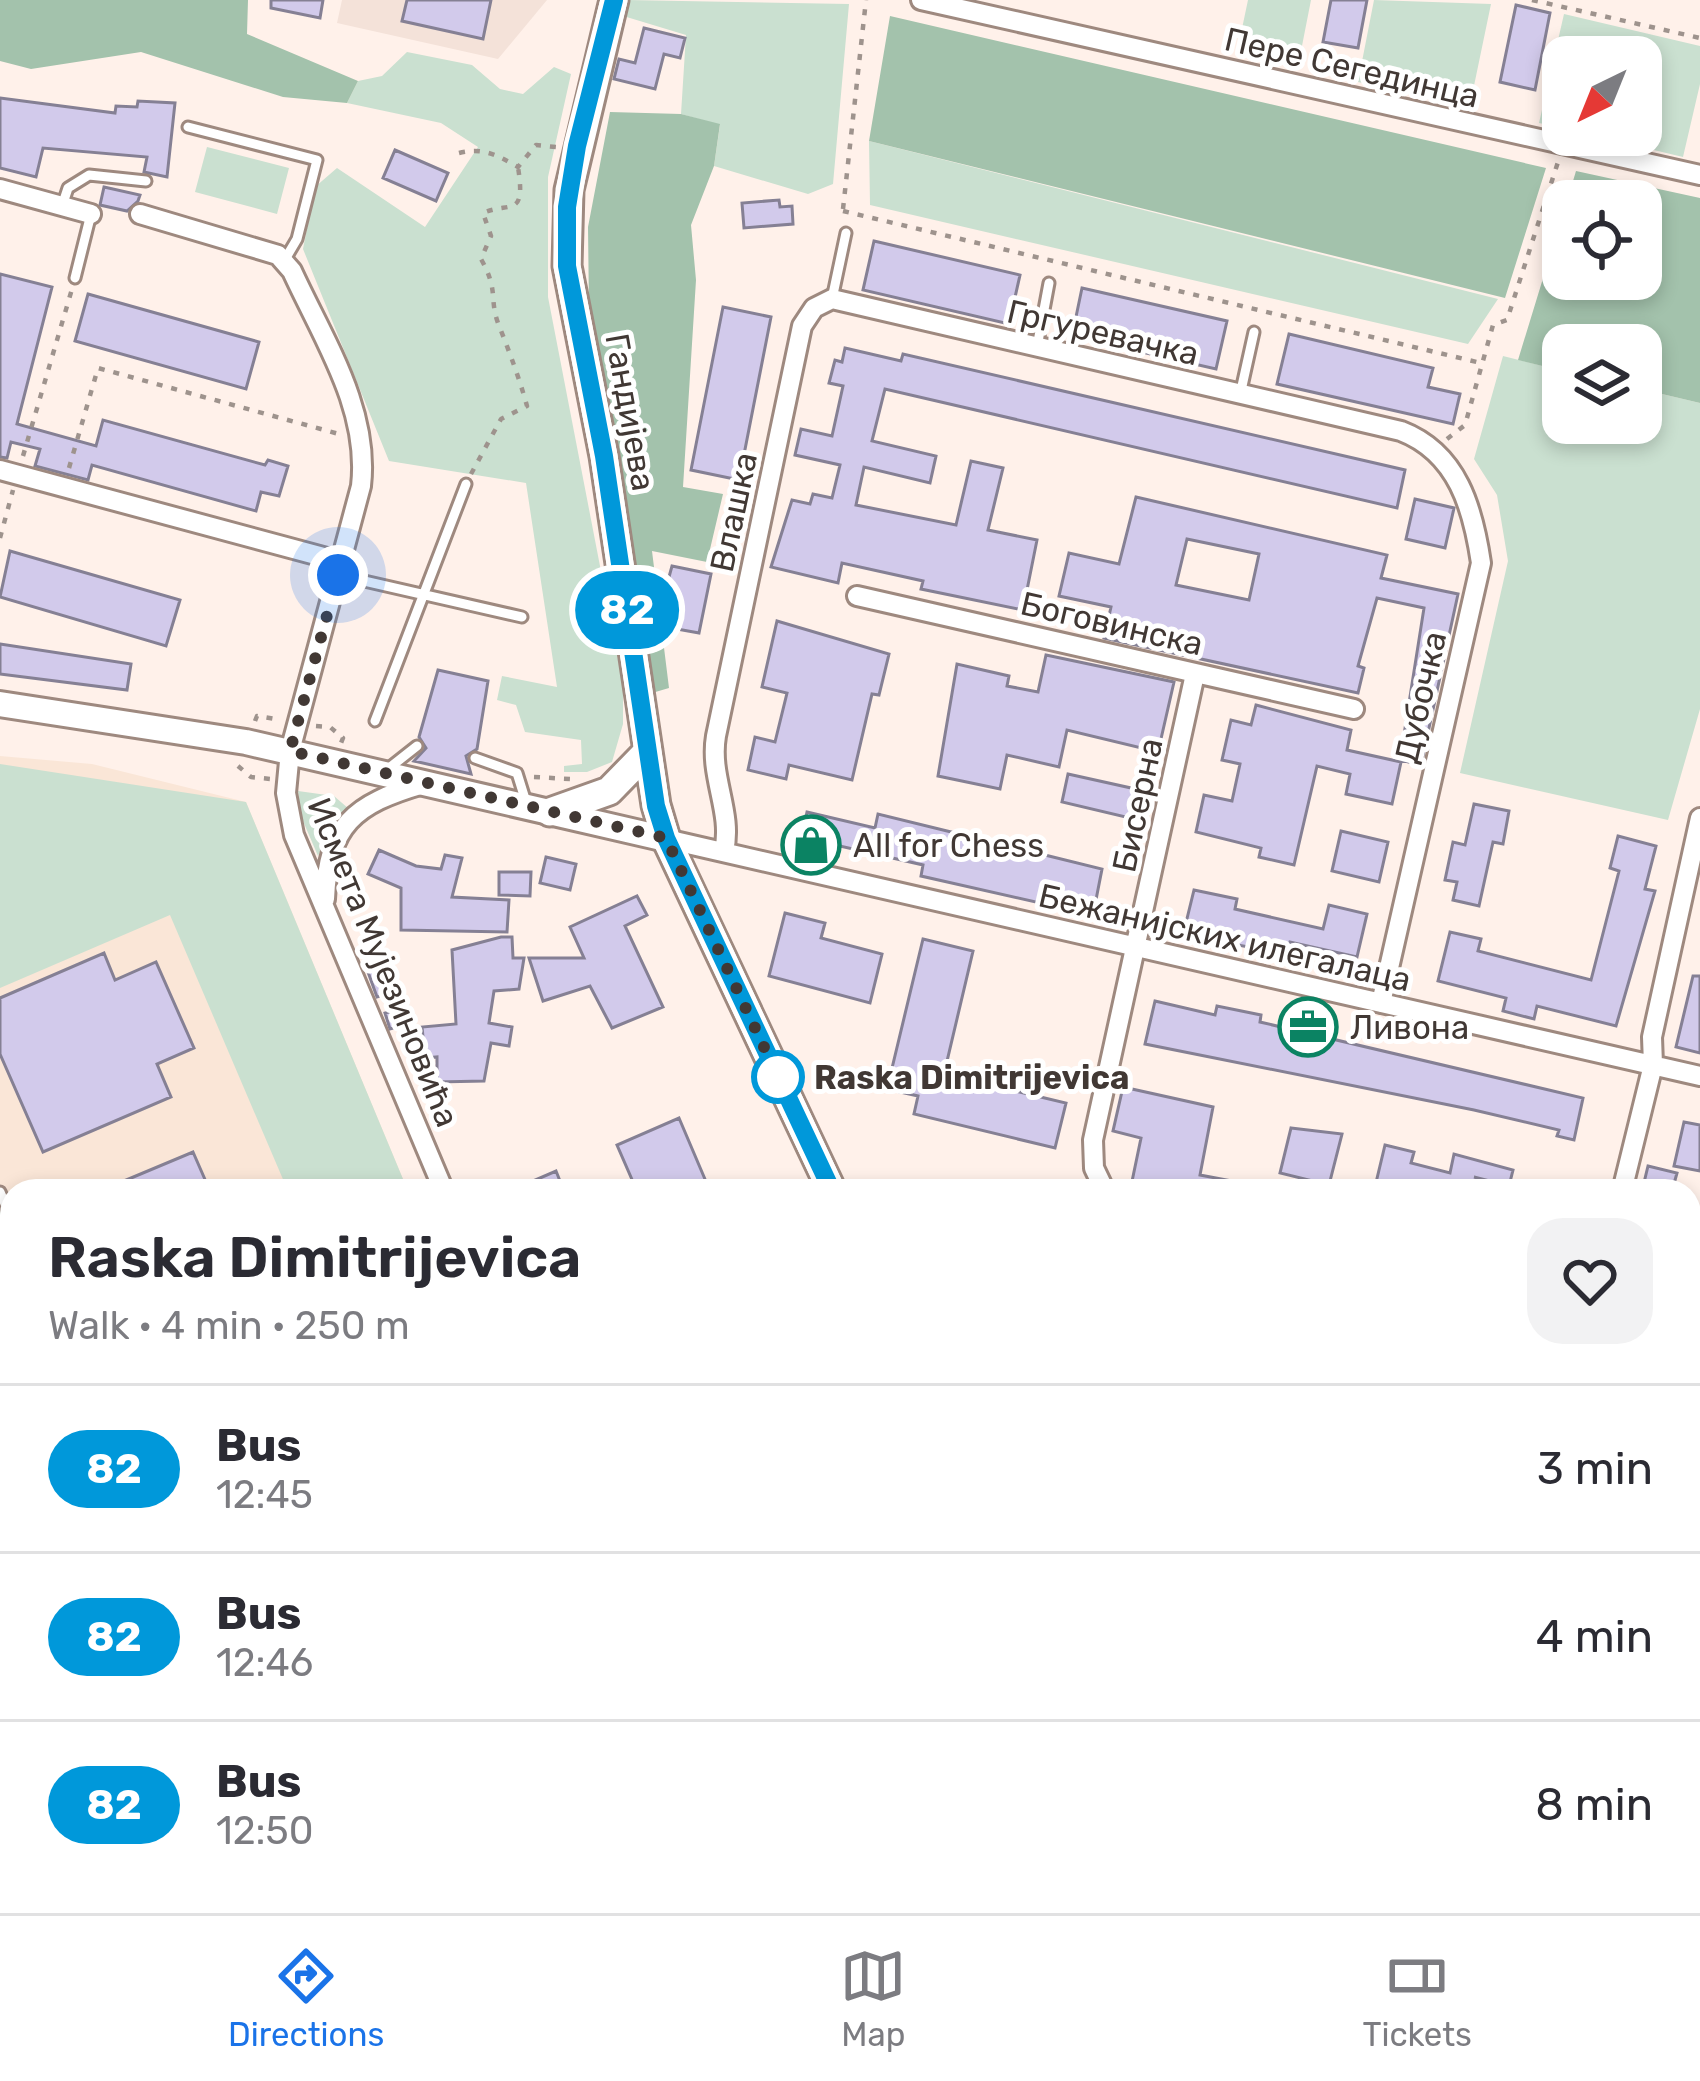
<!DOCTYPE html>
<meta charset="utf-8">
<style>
body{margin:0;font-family:Rubik,sans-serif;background:#f2f2f3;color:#2b2b33;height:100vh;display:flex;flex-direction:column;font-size:45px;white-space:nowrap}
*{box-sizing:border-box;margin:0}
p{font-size:39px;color:#7c7c81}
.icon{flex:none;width:66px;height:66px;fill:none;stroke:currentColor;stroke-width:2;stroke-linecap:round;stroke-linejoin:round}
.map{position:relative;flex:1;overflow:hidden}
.panel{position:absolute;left:0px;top:1179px;width:1701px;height:735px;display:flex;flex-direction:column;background:#fff;border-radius:36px 36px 0 0;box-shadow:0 6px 18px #0003}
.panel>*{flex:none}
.badge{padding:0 24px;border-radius:39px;font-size:42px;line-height:78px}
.needle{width:78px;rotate:223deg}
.fabs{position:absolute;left:1542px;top:36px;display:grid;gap:24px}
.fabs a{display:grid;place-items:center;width:120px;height:120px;border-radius:24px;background:#fff;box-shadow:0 6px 18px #0003;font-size:60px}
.you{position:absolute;width:60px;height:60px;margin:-30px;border:9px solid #fff;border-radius:50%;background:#1a73e8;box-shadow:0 0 0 18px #1a73e833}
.map>.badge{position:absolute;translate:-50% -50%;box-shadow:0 0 0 6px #fff}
.round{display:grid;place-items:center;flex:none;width:126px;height:126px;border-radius:36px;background:#f2f2f3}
.summary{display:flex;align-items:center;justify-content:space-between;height:204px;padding:0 48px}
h1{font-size:57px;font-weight:600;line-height:90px}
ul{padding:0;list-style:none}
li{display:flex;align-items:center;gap:36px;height:168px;padding:0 48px;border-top:3px solid #e1e1e2}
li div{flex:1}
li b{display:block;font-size:45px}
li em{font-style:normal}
li .badge{min-width:132px;font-weight:700;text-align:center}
.tab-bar{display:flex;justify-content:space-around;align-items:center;height:168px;border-top:3px solid #e1e1e2;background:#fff;font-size:33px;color:#7c7c81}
.tab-bar a{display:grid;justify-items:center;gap:6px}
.tab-bar .current{color:#1a73e8}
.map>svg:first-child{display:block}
</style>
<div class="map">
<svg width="1700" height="1913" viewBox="0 0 1700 1913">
<rect width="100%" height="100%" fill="#fff1ea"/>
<!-- built -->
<path fill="#f4e2d9" d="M 342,0 L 547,0 L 498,59 L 337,23 Z"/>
<!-- industrial -->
<path fill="#fae6d7" d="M 0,756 L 92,764 L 246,802 L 408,1191 L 12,1191 L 12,1902 L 556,1902 L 535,1913 L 0,1913 Z"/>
<!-- green -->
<path fill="#cae0d0" d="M 627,0 L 849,4 L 833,184 L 808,194 L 714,166 L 720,125 L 681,114 L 686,35 L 620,15 Z
M 1248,0 L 1311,0 L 1301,51 L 1240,38 Z
M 1374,0 L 1491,4 L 1470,105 L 1358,82 Z
M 1564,14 L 1700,46 L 1700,84 L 1683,157 L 1591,135 L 1641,135 L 1641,57 L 1563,57 L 1563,128 L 1539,123 Z
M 407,52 L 472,65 L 500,89 L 523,94 L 554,67 L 571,74 L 548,177 L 548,297 L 623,685 L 623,724 L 612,762 L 587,772 L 564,772 L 564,766 L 582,764 L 581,740 L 525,732 L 516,705 L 497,700 L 502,676 L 557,687 L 526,483 L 389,461 L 303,249 L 315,187 L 337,168 L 425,227 L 478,147 L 441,123 L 347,103 L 358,81 L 382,76 Z
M 869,141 L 1498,299 L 1468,344 L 870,205 Z
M 207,147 L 289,168 L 277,214 L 195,192 Z
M 1503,356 L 1563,371 L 1563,423 L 1641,423 L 1641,389 L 1700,403 L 1700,709 L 1668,820 L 1460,773 L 1508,561 L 1497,495 L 1474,459 Z
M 0,764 L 246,802 L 408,1191 L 288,1191 L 170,915 L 0,988 Z
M 298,791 L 334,796 L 349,809 L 332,826 L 318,856 L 300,814 Z
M 0,1208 L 12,1236 L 12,1902 L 556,1902 L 535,1913 L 0,1913 Z
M 1689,1799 L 1700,1803 L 1700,1913 L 1299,1913 L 1306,1902 L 1689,1902 Z"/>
<!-- forest -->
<path fill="#a3c2ac" d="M 0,0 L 248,0 L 247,34 L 358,81 L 347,103 L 283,97 L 141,52 L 31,69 L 0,61 Z
M 890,16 L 1546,168 L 1505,298 L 869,141 Z
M 610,112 L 681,114 L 720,124 L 714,166 L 691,225 L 696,280 L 683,487 L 723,494 L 707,562 L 652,551 L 669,688 L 652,693 L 589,310 L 588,227 Z
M 1576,171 L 1700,198 L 1700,403 L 1641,389 L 1641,345 L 1563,345 L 1563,371 L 1518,360 L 1563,213 L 1563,279 L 1641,279 L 1641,201 L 1567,201 Z"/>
<!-- building -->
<path fill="#d2caeb" stroke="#858094" stroke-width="3" fill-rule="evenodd" d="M 271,0 L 323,0 L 320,18 L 271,8 Z
M 407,0 L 491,0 L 483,39 L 402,21 Z
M 1331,0 L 1367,0 L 1358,48 L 1323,42 Z
M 1516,5 L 1550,13 L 1535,90 L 1500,82 Z
M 644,28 L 685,38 L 680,58 L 664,54 L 655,89 L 614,79 L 619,59 L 635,63 Z
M 0,98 L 115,113 L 116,106 L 137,107 L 138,101 L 175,103 L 167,177 L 144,172 L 147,157 L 43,148 L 36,177 L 0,168 Z
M 395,150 L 448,173 L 436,201 L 383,178 Z
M 104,187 L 140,195 L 138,201 L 127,211 L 100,205 Z
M 779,200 L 780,207 L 792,206 L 793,224 L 744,228 L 742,203 Z
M 874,241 L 1020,275 L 1009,324 L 863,290 Z
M 0,274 L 52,287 L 17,424 L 96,446 L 103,420 L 265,465 L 268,460 L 288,466 L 279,496 L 261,492 L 256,511 L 92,465 L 88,480 L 35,466 L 40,449 L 11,442 L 7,458 L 0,457 Z
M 1082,288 L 1227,321 L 1216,369 L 1072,336 Z
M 88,294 L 259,342 L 246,389 L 75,341 Z
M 723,307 L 771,317 L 739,480 L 691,470 Z
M 1289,334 L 1433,368 L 1428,387 L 1460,394 L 1453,424 L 1277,384 Z
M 845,348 L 901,361 L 903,354 L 1405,470 L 1397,508 L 885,389 L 872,441 L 936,456 L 930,483 L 864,467 L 856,505 L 956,525 L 971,461 L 1003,468 L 988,530 L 1037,540 L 1023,610 L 921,589 L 923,581 L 842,563 L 838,583 L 771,567 L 792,500 L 810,504 L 813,494 L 832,498 L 840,465 L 795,455 L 801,429 L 832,436 L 843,386 L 829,383 L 835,360 L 842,362 Z
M 1136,497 L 1387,555 L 1381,578 L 1458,594 L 1421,765 L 1400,760 L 1424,608 L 1377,598 L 1358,666 L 1364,668 L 1358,693 L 1104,638 L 1111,607 L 1059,596 L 1069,553 L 1119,564 ZM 1187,539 L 1259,554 L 1249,600 L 1176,585 Z
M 1415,499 L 1454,508 L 1445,548 L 1406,539 Z
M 10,551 L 180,600 L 166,646 L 0,597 Z
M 672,566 L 711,574 L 699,633 L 666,627 L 671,602 L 657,600 L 662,576 L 669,577 Z
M 777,621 L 889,654 L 879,695 L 872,694 L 852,780 L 789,765 L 786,779 L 748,770 L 755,737 L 775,742 L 787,693 L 762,687 Z
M 0,644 L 131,664 L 127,690 L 0,674 Z
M 1046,655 L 1174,682 L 1158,752 L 1067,730 L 1059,767 L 1007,755 L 1000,789 L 938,776 L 957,664 L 1009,676 L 1007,686 L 1038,692 Z
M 438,670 L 488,681 L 477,749 L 466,756 L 471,774 L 414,761 L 426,748 L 419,737 Z
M 1256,705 L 1351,730 L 1347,750 L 1401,762 L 1392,804 L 1346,794 L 1350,774 L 1317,766 L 1294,865 L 1259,857 L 1261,848 L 1196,832 L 1204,795 L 1232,801 L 1240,764 L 1222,760 L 1231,720 L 1251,725 Z
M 1068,774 L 1140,790 L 1134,819 L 1062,802 Z
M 1474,804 L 1509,811 L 1503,844 L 1493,842 L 1479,906 L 1453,900 L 1457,882 L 1445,880 L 1453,842 L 1465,845 Z
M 807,812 L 875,828 L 878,814 L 1102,869 L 1093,915 L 921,876 L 923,865 L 840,846 L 838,856 L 799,847 Z
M 1341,831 L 1388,842 L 1379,882 L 1332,871 Z
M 1618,836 L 1656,846 L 1645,889 L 1655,891 L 1616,1026 L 1537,1006 L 1534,1019 L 1503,1011 L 1506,998 L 1438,981 L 1450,932 L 1481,939 L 1478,951 L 1591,980 L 1619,871 L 1610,868 Z
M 379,850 L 416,866 L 441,869 L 445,855 L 462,858 L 452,897 L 509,900 L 507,932 L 401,930 L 401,888 L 368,874 Z
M 546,857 L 576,864 L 570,890 L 540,883 Z
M 499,872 L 531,872 L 530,896 L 499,895 Z
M 1194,890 L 1237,899 L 1235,909 L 1323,929 L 1329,905 L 1367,914 L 1357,957 L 1290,942 L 1287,954 L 1183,935 Z
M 637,896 L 647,915 L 625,926 L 663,1007 L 612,1028 L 590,986 L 543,1001 L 529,958 L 584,958 L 570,927 Z
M 785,913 L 825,923 L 821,938 L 882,954 L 870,1003 L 769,976 Z
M 501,937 L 512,937 L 513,958 L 524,958 L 519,989 L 494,991 L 489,1023 L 512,1027 L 509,1046 L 491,1043 L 484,1081 L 437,1082 L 437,1057 L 425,1058 L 422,1027 L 456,1024 L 452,950 Z
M 923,939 L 973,951 L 944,1074 L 1066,1103 L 1055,1148 L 914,1114 L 918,1096 L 887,1089 Z
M 104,953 L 115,980 L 156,962 L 194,1048 L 157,1064 L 171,1097 L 43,1152 L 0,1054 L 0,998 Z
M 389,967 L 396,992 L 377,997 L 368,972 Z
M 1693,976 L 1700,976 L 1700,1053 L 1676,1047 Z
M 1155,1001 L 1215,1015 L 1217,1006 L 1261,1015 L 1260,1022 L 1583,1098 L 1574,1140 L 1557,1136 L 1559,1130 L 1474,1110 L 1145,1044 Z
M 404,1008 L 409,1024 L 390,1029 L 385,1013 Z
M 1123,1087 L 1213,1107 L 1200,1175 L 1237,1182 L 1236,1191 L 1130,1191 L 1141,1138 L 1113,1131 Z
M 679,1118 L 710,1191 L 637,1191 L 617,1145 Z
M 1684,1122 L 1700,1125 L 1700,1171 L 1674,1166 Z
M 1291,1128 L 1342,1134 L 1329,1185 L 1280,1173 Z
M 1385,1145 L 1414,1152 L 1411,1163 L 1450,1173 L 1454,1154 L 1513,1170 L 1509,1186 L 1474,1177 L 1498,1184 L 1497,1191 L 1374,1191 Z
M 193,1152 L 210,1191 L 100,1191 Z
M 1648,1166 L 1677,1173 L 1672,1191 L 1642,1191 Z
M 556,1171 L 564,1191 L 510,1191 Z"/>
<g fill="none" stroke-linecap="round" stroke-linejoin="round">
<!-- service casing -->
<g stroke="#9e897f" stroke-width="15">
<path id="service" d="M 188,127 L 317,160 L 297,239 L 284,261
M 62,206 L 68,188 L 89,175 L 146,181
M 75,278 L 91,214
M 832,299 L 846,233
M 1037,347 L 1049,283
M 1240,395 L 1254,332
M 338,575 L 522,617
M 375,721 L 466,484
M 475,758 L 517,773 L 526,802
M 384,772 L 417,746
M 0,1192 L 12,1220
M 1689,1598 L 1700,1601
M 1689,1693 L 1700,1695
M 679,1902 L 684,1913
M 599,1913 L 600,1902
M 1273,1913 L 1281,1902"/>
</g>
<!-- minor casing -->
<g stroke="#9e897f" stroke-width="24">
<path id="minor" d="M 921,0 L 1700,175
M 0,189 L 91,214
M 140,214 L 278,255 L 292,271 C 323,339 370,409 361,486 L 290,751 L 286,793 L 294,835 L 444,1191
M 0,470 L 342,562
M 857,596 L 1354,709
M 666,839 L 1700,1076
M 724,851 C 733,812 709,777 716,736 L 802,326 L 814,308 L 832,299 L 1401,431 C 1458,453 1473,509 1481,563 L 1381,1003
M 325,899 C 328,825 354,804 423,784
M 1105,1191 L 1094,1168 L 1093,1140 L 1195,674
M 1622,1191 L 1653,1065 L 1652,1037 L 1700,818
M 1689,1364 L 1700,1367
M 1689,1769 L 1700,1773
M 745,1902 L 749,1913"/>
</g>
<!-- tertiary casing -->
<g stroke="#9e897f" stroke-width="30">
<path id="tertiary" d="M 0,704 L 246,742 L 666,839"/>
</g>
<!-- secondary casing -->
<g stroke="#9e897f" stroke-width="33">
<path id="secondary" d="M 614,0 L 569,190 L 567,266 L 604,456 L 656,805 L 666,839 L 832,1191
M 550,812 L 609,791 L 648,751
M 1171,1902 L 1177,1913"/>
</g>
<!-- path -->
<path stroke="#9e938d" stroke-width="4.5" stroke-dasharray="6 9" stroke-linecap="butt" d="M 1532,0 L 1700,38
M 459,153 C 483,147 497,155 518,167 L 536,145 L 556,147
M 843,209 L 866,0
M 843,211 L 1481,363
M 1447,439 L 1465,425 L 1493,325 L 1507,320 L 1558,162
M 23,456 L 72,289
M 69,468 L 98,368 L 339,434
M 471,474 L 501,419 L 527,406 C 519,377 509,351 498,323 C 489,298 499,291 481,259 L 491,236 L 483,213 C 511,201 526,219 518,167
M 0,538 L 13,490
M 255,721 L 257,716 L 281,720
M 316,726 L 330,727 L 343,738 L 341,743
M 238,766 L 251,777 L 271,779
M 534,777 L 570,779
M 1590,1902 L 1592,1913
M 1532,1907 L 1533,1913
M 1640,1913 L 1642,1902"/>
<!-- service -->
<use href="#service" stroke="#fff" stroke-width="9"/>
<!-- minor -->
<use href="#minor" stroke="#fff" stroke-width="18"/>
<!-- tertiary -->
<use href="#tertiary" stroke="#fff" stroke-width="24"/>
<!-- secondary -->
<use href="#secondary" stroke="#fff" stroke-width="27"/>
</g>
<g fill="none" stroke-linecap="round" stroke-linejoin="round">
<!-- line casing -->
<g stroke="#fff" stroke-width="27">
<path id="line" d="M 614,0 L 577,146 L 567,207 L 567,266 L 604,456 L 656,806 L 666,838 L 832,1191"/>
</g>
<!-- line -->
<use href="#line" stroke="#0098da" stroke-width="18"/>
<!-- walk -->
<path stroke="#413834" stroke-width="12" stroke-dasharray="0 21.6" d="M 338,575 L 290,751 L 666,838 L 778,1077"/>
</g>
<!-- icons -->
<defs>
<g id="shop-ring" transform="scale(3)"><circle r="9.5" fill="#fff" stroke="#0b8363" stroke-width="1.5"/><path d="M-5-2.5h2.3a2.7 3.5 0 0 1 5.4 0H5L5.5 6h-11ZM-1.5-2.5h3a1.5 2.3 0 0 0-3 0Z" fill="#0b8363"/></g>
<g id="office-ring" transform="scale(3)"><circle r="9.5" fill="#fff" stroke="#0b8363" stroke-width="1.5"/><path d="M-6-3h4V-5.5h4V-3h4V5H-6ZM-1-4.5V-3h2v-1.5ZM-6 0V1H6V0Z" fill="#0b8363"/></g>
</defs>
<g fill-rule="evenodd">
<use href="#shop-ring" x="811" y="845"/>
<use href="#office-ring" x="1308" y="1027"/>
</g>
<!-- markers -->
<circle fill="#fff" stroke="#0098da" stroke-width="6" cx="778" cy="1077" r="24"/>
<g text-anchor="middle" stroke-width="10" stroke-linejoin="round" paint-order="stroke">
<!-- street labels -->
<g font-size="33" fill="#413834" stroke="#fff">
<text transform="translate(1352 67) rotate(13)" y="12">Пере Сегединца</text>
<text transform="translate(1103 332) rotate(13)" y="12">Гргуревачка</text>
<text transform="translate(631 412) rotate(80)" y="12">Гандијева</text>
<text transform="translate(733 512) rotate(-78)" y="12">Влашка</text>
<text transform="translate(1112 623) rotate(13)" y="12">Боговинска</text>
<text transform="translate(1420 697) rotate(-77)" y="12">Дубочка</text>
<text transform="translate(1137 805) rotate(-78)" y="12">Бисерна</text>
<text transform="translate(1225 937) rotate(13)" y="12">Бежанијских илегалаца</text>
<text transform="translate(384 962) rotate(68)" y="12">Исмета Мујезиновића</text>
</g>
<!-- poi labels -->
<g font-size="33" fill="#413834" stroke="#fff" text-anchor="start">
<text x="853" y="857">All for Chess</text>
<text x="1350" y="1039">Ливона</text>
</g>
<!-- stop labels -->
<g font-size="33" font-weight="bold" fill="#413834" stroke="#fff" text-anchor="start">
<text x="814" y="1089">Raska Dimitrijevica</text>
</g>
</g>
</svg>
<div class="fabs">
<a><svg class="needle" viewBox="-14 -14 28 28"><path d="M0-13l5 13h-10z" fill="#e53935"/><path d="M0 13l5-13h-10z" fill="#7c7c81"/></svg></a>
<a><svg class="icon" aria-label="locate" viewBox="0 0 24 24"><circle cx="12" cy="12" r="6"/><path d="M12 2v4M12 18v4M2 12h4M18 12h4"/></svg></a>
<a><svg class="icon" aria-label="layers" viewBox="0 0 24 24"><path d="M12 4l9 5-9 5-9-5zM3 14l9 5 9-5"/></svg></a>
</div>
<div class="you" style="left:338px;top:575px"></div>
<b class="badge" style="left:627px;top:610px;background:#0098da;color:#fff">82</b>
<section class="panel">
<div class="summary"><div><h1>Raska Dimitrijevica</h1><p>Walk · 4 min · 250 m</p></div><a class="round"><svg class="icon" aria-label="heart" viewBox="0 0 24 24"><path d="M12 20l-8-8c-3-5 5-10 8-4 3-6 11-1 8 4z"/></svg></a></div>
<ul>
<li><span class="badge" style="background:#0098da;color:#fff">82</span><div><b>Bus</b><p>12:45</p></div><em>3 min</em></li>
<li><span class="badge" style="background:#0098da;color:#fff">82</span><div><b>Bus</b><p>12:46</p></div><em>4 min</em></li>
<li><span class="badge" style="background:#0098da;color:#fff">82</span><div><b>Bus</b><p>12:50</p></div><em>8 min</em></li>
</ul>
</section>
</div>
<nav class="tab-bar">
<a class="current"><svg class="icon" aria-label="directions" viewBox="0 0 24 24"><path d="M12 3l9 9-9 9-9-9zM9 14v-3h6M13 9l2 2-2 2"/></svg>Directions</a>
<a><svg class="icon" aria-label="map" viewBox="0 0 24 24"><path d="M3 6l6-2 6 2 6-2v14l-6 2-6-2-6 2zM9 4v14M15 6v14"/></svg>Map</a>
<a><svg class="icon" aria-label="tickets" viewBox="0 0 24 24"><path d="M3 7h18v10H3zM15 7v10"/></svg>Tickets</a>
</nav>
